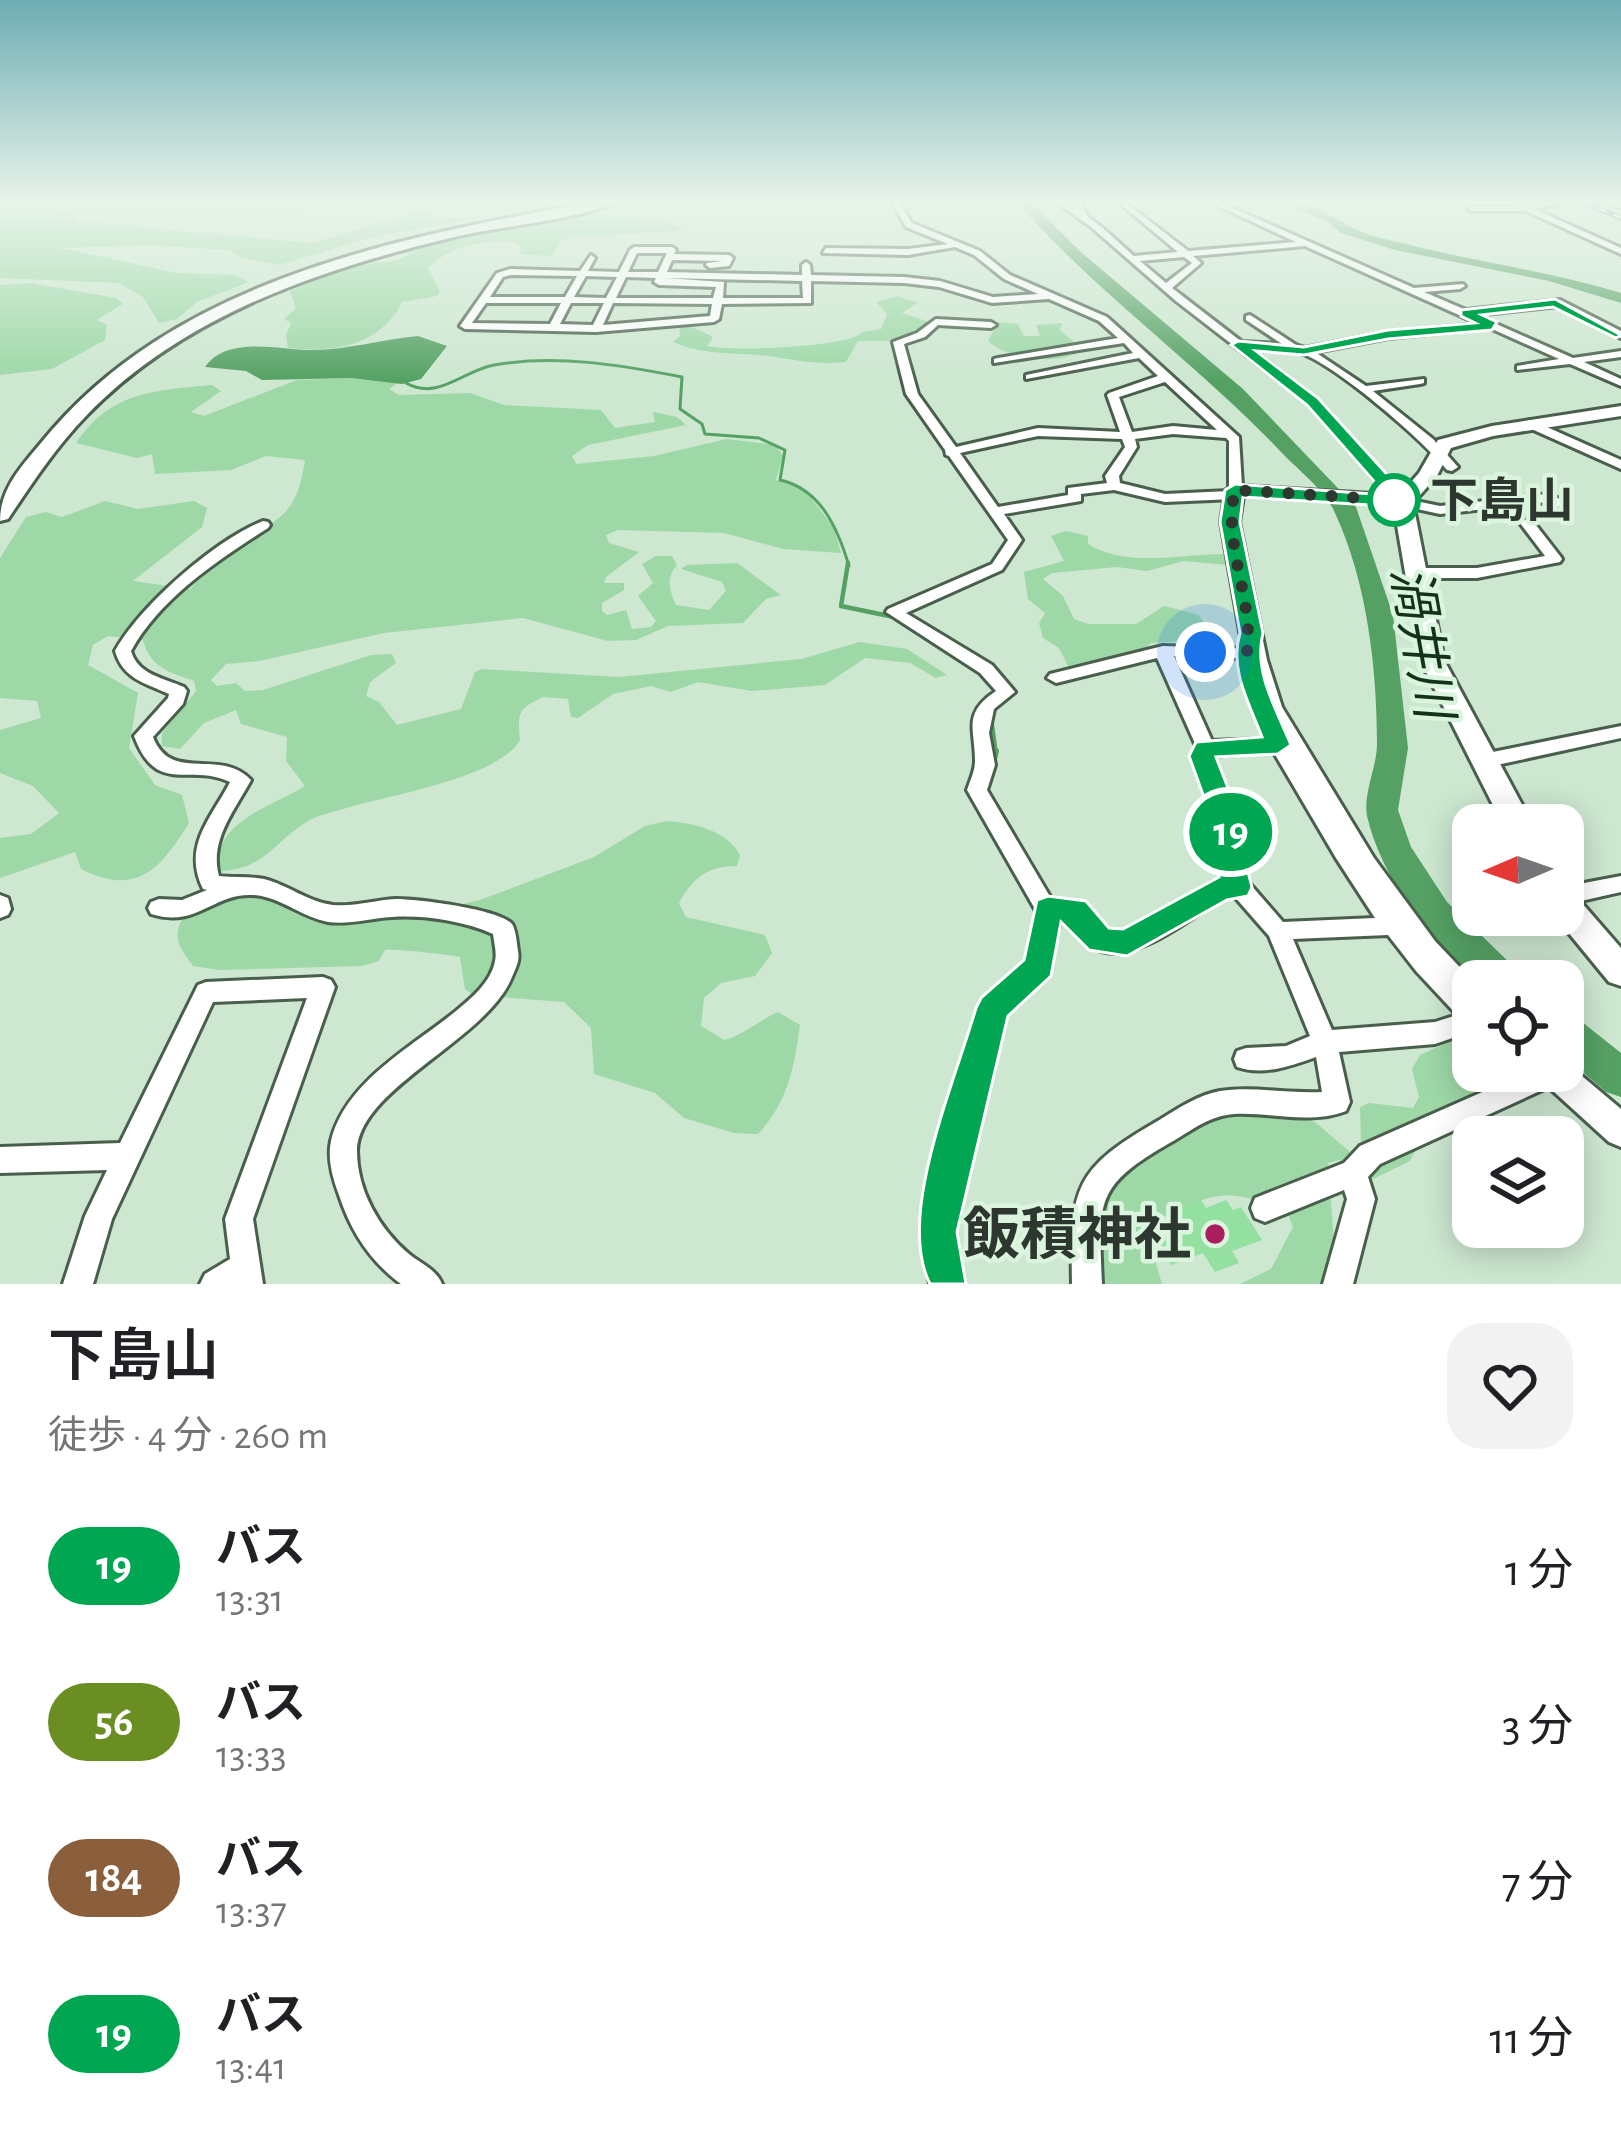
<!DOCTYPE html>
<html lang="ja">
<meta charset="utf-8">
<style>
body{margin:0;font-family:"Alegreya Sans","Noto Sans JP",sans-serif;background:#f2f2f2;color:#202124;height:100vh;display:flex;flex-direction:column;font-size:45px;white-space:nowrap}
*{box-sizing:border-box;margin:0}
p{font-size:39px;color:#757577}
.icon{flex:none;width:66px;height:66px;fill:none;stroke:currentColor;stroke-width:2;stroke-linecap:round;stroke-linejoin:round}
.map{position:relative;height:1284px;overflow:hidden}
.sheet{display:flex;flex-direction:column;background:#fff;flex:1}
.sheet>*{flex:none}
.badge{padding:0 24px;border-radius:39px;font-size:42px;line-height:78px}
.needle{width:78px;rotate:268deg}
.controls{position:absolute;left:1452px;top:804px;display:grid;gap:24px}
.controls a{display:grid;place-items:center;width:132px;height:132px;border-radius:24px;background:#fff;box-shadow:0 6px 30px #0003;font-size:60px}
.you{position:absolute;width:60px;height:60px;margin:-30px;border:9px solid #fff;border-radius:50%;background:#1a73e8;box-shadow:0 0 0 18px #1a73e833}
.map>.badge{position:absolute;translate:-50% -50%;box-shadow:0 0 0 6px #fff}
.round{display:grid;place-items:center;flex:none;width:126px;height:126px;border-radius:36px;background:#f2f2f2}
.head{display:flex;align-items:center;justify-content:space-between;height:204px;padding:0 48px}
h1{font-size:57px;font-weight:600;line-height:90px}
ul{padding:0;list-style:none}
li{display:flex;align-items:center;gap:36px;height:156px;padding:0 48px}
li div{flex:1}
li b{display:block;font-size:45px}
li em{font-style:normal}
li .badge{min-width:132px;font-weight:700;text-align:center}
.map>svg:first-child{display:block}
</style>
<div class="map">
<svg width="1621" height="1284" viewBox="0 0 1621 1284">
<rect width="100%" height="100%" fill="#cde7d0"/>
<!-- green -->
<path fill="#9ed8a7" d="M 0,202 L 386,202 L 285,213 L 135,216 L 46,208 L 79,215 L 76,221 L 312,243 L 418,211 L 448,218 L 495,215 L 364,239 L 280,265 L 241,258 L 230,250 L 148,245 L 61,248 L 177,273 L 236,275 L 249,282 L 197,302 L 177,319 L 159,323 L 143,297 L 119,283 L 0,278 Z
M 557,216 C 587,216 664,209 684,231 L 570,237 L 560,242 L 552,256 L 519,254 L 522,248 L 516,242 C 485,240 450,245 428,268 L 440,291 L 437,296 L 402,302 C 380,346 334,353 288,348 L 286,335 L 291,323 L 284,319 L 296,308 L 290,291 L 348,267 L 398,260 L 429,244 Z
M 30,283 L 116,298 L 123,304 L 97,320 L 107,325 L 105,340 L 52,369 L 0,375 L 0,285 Z
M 897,296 L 918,303 L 902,313 L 929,322 L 925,331 L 895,341 L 858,341 L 846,362 C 817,365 796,360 769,356 C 734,352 705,356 673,342 L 680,336 L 679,326 C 691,325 702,331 713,337 L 707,346 C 731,352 852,347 862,332 L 881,329 L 887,314 L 876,302 Z
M 998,322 L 1018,324 L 1024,336 L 1040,336 L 1036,325 L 1062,323 L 1060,330 L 1074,342 L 1077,353 C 1054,365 1007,359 988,341 Z
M 352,378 L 398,383 L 389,389 L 399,395 L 470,393 L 504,405 L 601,410 L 615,428 L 655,422 L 653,412 L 677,417 L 686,425 L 588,445 L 572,456 L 576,464 L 654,456 L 727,439 L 776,445 L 783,456 L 776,480 L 805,490 L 834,528 L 841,553 L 783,549 L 724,533 L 618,530 L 606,535 L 609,543 L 639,552 L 606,577 L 604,583 L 624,583 L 624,590 L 602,603 L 602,611 L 607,615 L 626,610 L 632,629 L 651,627 L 656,621 L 638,596 L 653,583 L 642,564 L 656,556 L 672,556 L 677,565 C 665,578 670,591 676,605 L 709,610 L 726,591 L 722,582 L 681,569 L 687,565 L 737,563 L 781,595 L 766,599 L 743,623 L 668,626 L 636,640 L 608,641 L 523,618 L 384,633 L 259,661 L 226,664 L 211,680 L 217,686 L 236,683 L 245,691 L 263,690 L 371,655 L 392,654 L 396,663 L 370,682 L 366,696 L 379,702 L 397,725 L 461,709 L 475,672 L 482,669 L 619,677 L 801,659 L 860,642 L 907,649 L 947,675 L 936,678 L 910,663 L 865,658 L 825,685 L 752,691 L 698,682 L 671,692 L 651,686 L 613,694 L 578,718 L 571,717 L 568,699 L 544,697 C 516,708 518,716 520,740 C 500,777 391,795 350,807 C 337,811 317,815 306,822 C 274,843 262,870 220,871 C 209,823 273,806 305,786 L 286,761 L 287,737 L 241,724 L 236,710 L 204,723 L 180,749 L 162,746 L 162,733 L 196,691 L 194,681 C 168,672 150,667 143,640 L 108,636 L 93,645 L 88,665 L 138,693 L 129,748 L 155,785 L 182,795 L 189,823 C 160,870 136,897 81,869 L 75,852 L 0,878 L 0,838 L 31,834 L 59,813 L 33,786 L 0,773 L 0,730 L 41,718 L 37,701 L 0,698 L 0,558 L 26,517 L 46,512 L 62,517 L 105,501 L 138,509 L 194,501 L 207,508 L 202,527 L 133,581 L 190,589 C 203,574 216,560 231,549 C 277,517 296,521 305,460 L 266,456 L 231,470 L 155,474 L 152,454 L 137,458 L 76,443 C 112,391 152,391 212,385 L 221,391 L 191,412 L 204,416 L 297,380 Z
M 1066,531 L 1088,536 L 1088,544 C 1125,568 1182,554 1224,554 L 1228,565 L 1184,561 L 1147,571 L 1117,567 L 1052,573 L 1043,579 L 1063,596 L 1074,619 L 1088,624 L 1136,624 L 1164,606 L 1199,615 L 1211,635 L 1199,640 L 1151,643 L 1146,649 L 1068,666 L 1059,648 L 1043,638 L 1039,623 L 1045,613 L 1028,599 L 1024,572 L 1064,561 L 1051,536 Z
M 667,821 C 693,823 727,830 740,855 L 737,866 C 707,866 693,878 679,903 L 686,917 L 765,935 L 772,953 L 755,976 L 721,983 L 704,998 L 701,1026 L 724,1040 C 746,1034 757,1021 778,1012 L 800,1025 C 794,1068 788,1102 758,1134 L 734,1133 L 684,1118 L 655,1093 L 594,1074 L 591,1028 L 564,1002 L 473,995 L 465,989 L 460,957 C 455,955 390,948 385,950 L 379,961 L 362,966 L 219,970 L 193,966 C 179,947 172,939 183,917 C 217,904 249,888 284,901 L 420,914 L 480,900 L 594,857 L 645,826 Z
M 1464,1035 L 1473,1036 L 1473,1071 L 1508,1071 L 1509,1077 C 1470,1100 1430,1119 1410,1161 L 1367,1182 L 1339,1160 L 1328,1163 L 1335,1254 L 1324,1284 L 1240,1284 L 1271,1269 L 1293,1227 L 1288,1214 C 1222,1182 1213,1195 1150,1223 L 1148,1237 L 1162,1284 L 1097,1284 L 1101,1195 L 1131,1163 L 1221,1114 L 1296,1116 L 1315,1122 L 1350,1152 L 1361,1144 L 1360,1107 L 1369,1103 L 1413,1108 L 1419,1097 L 1412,1069 L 1420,1055 Z"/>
<!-- water -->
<path fill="#55a164" d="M 418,336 L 447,346 L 421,379 L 402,384 L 351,378 L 262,380 L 246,371 L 205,367 C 228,334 282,351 313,350 C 347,350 383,339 418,336 Z"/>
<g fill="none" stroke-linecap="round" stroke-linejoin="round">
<!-- stream-far2 -->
<path stroke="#55a164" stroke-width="3" d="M 406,383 C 438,401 462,371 494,365 C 556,354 621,365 682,377 L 680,409 L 702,424 L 705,434 L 759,438 L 785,450 L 780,480 C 821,489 838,529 849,566"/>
<!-- stream-far1 -->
<path stroke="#55a164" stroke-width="4.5" d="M 848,563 L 841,606 L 894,617
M 934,643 L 955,656
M 991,718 L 996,754"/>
<!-- stream -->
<path stroke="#55a164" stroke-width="6" d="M 985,793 L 996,751"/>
<!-- river -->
<path fill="#55a164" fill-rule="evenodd" d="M 1017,202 L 1030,202 L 1082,253 L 1243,389 L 1356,507 L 1393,615 L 1408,748 L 1398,810 L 1411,847 L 1447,902 L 1516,969 L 1521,981 L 1475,981 C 1429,940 1381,877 1367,816 C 1363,793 1377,767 1377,744 C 1377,668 1367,582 1335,513 C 1326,491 1298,470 1281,452 C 1198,364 1096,293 1017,202 Z
M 1281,202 C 1307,201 1328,213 1349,226 C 1364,235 1386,239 1402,243 C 1475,262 1549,271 1621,293 L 1621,303 L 1549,281 L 1395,250 L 1341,233 L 1328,222 Z
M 1563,1013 L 1577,1018 L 1621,1053 L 1621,1097 L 1606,1092 L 1563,1055 Z"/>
</g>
<!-- building -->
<path fill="#93e0a0" d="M 1201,1200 L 1206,1208 L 1226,1200 L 1233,1210 L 1241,1207 L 1262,1240 L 1232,1251 L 1239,1263 L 1215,1272 L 1203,1253 L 1171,1265 L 1157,1239 L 1186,1228 L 1176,1210 Z"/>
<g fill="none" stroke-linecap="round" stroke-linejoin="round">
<!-- minor casing -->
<g stroke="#495f4c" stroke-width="6">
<path id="minor" d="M 892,202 L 899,202 L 912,223 L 980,251 L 1010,275 L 1107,317 L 1239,437 L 1242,486 L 1388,495 L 1308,403 L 1176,301 L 1090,226 L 1056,202 C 1083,206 1113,238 1134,256 L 1178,252 L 1118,202 L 1125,202 L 1188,251 L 1296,242 L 1210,202 L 1219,202 L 1414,288 L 1463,284 L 1465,286 L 1460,289 L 1424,292 L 1466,310 L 1560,300 L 1621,331 L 1621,338 L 1559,306 L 1476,315 L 1573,358 L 1621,351 L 1621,357 L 1584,362 L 1621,379 L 1621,386 L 1570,364 L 1517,370 L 1517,366 L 1559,359 L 1490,328 L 1388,338 L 1315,352 L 1366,386 L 1424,379 L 1424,383 L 1420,384 L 1373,391 L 1433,439 L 1458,467 L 1452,471 L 1447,470 C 1423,440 1334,363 1298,352 C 1283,348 1266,349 1251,349 L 1316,399 L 1406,499 L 1440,506 L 1548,494 L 1562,500 L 1562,506 L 1557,507 L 1546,502 L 1440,514 L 1389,503 L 1240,494 L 1234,499 L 1165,502 L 1114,490 L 1081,494 L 1081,501 L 1004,514 L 1022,540 L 1002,570 L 906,613 L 992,665 L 1015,692 L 994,709 L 989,733 L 995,765 L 987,790 L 1052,900 L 1083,904 C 1089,912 1099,930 1109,933 C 1129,942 1194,894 1213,882 L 1222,879 L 1226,847 L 1194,756 L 1197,748 L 1157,658 L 1056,683 L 1047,678 L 1050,674 L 1163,646 L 1253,649 L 1255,653 L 1247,658 L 1174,656 L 1212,741 L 1267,739 L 1249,700 L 1241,666 L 1243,662 L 1255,662 L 1267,700 L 1281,732 L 1350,846 L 1411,931 L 1473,999 L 1473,1031 L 1435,1044 L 1339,1052 L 1350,1102 L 1346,1111 C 1310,1125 1271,1112 1234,1114 C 1210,1116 1195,1128 1175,1140 C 1096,1185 1098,1197 1102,1284 L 1072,1284 C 1070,1186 1074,1169 1161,1119 C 1179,1108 1198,1095 1220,1091 C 1253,1086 1288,1094 1322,1092 L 1316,1057 C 1291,1066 1263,1076 1237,1067 L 1234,1059 L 1237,1051 L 1246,1048 L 1286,1046 L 1310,1036 L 1269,936 L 1234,896 L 1225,896 C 1195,915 1130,969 1094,948 C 1084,943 1076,928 1069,919 L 1061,918 L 1047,973 L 1004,1013 L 953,1217 L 951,1232 L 960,1284 L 930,1284 L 923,1232 L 925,1217 L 981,1008 L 985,1001 L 1029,961 L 1039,916 L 967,790 C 970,781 975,771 975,761 C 975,728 962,714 996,691 L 980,673 L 886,612 L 888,609 L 992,564 L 1008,540 L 949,456 L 946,455 L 945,450 L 906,394 L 893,342 L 917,333 L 936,319 L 991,322 L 996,325 L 991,328 L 938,325 L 925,337 L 904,344 L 918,394 L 956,447 L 1038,428 L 1120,432 L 1107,395 L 1109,393 L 1158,376 L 1139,358 L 1026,379 L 1026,375 L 1133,353 L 1124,343 L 994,363 L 994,359 L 998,358 L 1118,338 L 1099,321 L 1049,299 L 992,303 L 939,287 L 904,283 L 811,281 L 811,303 L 722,304 L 719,319 L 714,322 L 596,332 L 465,329 L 460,326 L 497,273 L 510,269 L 580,271 L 591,255 L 595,258 L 588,271 L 619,272 L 630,250 L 634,247 L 672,247 L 676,250 L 674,254 L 729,255 L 733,258 L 729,266 L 710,268 L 706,265 L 707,263 L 723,261 L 672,260 L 667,272 L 802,275 L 802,265 L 806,262 L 810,265 L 811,275 L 904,277 L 940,281 L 993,297 L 1038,294 L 1004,279 L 974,255 L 955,247 L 908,255 L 823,253 L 826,248 L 908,249 L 948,244 L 906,227 ZM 1305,246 L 1479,324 L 1388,332 L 1305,348 L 1296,345 L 1250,315 L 1246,316 L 1246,320 L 1282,344 L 1242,342 L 1172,288 L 1201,263 L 1193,256 ZM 637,253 L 667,253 L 658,272 L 628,272 ZM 1184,257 L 1192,263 L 1166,283 L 1140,261 ZM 511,275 L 577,276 L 565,297 L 490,297 L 503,277 ZM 586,276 L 617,277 L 606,298 L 574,297 ZM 626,277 L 656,278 L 654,282 L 659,285 L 716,287 L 713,298 L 616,298 ZM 665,278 L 802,281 L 803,298 L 723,298 L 724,282 ZM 486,303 L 561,303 L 550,324 L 472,323 ZM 571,303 L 604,303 L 593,325 L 560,324 ZM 613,303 L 712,304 L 710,316 L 603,325 ZM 1165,382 L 1217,430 L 1173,426 L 1132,432 L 1119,397 ZM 1173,434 L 1226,438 L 1229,441 L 1229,491 L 1165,494 L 1120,483 L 1119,476 L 1137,447 L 1135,439 ZM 1038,436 L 1122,439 L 1125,447 L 1105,476 L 1107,483 L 1068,488 L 1068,495 L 998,507 L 960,453 ZM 1273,751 L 1336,858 L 1375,918 L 1283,922 L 1243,876 L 1246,847 L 1212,756 ZM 1388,935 L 1416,971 L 1457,1015 L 1435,1022 L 1332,1030 L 1293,939 Z
M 1509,202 L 1517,202 L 1528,206 L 1564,202 L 1534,209 L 1621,248 L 1621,254 L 1526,211 L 1472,211 L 1468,209 L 1472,207 L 1516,207 Z
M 1589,202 L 1598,202 L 1621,211 L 1621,216 Z
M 1531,420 L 1621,460 L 1621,469 L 1527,427 L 1527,421 Z
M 1527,519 L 1532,520 L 1560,556 L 1562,559 L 1560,562 L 1477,578 L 1413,578 L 1405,573 L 1413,568 L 1477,568 L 1545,556 L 1520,523 Z
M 263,521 L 268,522 L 270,525 L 268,528 C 218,560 160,598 131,651 C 138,675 164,678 184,687 L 187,691 L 183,704 L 153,737 C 171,784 220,747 251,780 C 235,810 209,840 219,876 C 234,878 249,876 264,879 C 288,885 308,902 333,905 C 354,907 375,900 396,899 C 417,899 499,909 512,924 C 516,930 517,944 518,951 C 520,961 516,967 512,977 C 487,1040 358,1088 357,1151 C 357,1190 379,1229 409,1254 C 421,1264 436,1269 442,1284 L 401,1284 C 370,1261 351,1232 339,1195 C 333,1179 327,1159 331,1141 C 345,1082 412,1047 456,1011 C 472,998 491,982 495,961 C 497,953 494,943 493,934 C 463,921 425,915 392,917 C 371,918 349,925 328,922 C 300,917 277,894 249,895 C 212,895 196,928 151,914 L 148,908 L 151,902 L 159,899 L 182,900 L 207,890 L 203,889 C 182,846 211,819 230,782 C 188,762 157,797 134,736 L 168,698 L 169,694 C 145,683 123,679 115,651 C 141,605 214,541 263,521 Z
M 1621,726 L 1621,738 L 1483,768 L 1476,766 L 1474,761 L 1476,756 L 1483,754 Z
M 1621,876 L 1621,892 L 1563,905 L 1563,887 Z
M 0,895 L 8,898 L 11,909 L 8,915 L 0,918 Z
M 323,977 L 331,980 L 335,987 L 253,1219 L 263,1284 L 200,1284 L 205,1274 L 230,1259 L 225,1219 L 307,998 L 213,1002 L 112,1219 L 93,1284 L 63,1284 L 85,1216 L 107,1170 L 0,1173 L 0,1147 L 120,1143 L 198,985 L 206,982 Z
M 1530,1071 L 1552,1071 L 1555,1078 L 1551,1086 L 1380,1164 L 1368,1177 L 1375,1199 L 1353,1284 L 1323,1284 L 1347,1199 L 1344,1190 L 1265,1222 L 1255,1218 L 1251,1208 L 1255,1198 L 1344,1163 L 1360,1146 Z"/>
</g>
<!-- tertiary casing -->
<g stroke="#495f4c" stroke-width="6">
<path id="tertiary" d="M 1070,202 L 1080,202 L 1090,221 L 1082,221 Z
M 1235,485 L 1244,490 L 1239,522 L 1267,660 L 1282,707 L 1374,858 L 1435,941 L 1473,981 L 1473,1015 L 1462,1011 L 1415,957 L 1356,872 L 1260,707 L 1245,660 L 1221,522 L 1226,490 Z
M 1563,1060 L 1621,1109 L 1621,1147 L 1609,1142 L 1542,1081 L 1537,1071 L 1563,1071 Z"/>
</g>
<!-- secondary casing -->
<g stroke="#495f4c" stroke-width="6">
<path id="secondary" d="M 1621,406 L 1621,416 L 1493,436 L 1451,448 L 1437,476 L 1413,503 L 1444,660 L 1533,825 L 1503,825 L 1420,660 L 1393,502 L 1419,473 L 1438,440 L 1492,426 Z
M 1563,890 L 1574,894 L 1621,948 L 1621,986 L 1609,982 L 1554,915 L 1563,915 Z"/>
</g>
<!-- trunk casing -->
<g stroke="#495f4c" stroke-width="6">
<path id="trunk" d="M 592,202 L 615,202 C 583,219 495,227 454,237 C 321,269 183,315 86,416 C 56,447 32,483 8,519 L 0,521 C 0,489 21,467 41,443 C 173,279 397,238 592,202 Z"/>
</g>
<!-- minor -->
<use href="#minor" fill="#fff" fill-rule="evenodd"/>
<!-- tertiary -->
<use href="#tertiary" fill="#fff" fill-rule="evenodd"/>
<!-- secondary -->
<use href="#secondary" fill="#fff" fill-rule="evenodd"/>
<!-- trunk -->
<use href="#trunk" fill="#fff" fill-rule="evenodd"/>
<!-- rail casing -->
<g stroke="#3d4940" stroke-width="6">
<path id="rail" d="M 1584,202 L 1621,218"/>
</g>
<!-- rail -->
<use href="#rail" stroke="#daf4dd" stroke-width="3" stroke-dasharray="8" stroke-linecap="butt"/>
</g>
<!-- sky -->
<linearGradient id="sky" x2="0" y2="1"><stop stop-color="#6dacb3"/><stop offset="0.53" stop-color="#e8f4ea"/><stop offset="1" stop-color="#e8f4ea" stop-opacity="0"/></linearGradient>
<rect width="1621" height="381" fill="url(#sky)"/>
<!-- line -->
<path fill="#00a651" stroke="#fff" stroke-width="3" d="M 1555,299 L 1621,335 L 1616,338 L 1553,307 L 1482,315 L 1497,322 L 1492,330 L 1388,339 L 1304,355 L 1256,351 L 1318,398 L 1412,502 L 1402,507 L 1243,497 L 1240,522 L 1263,633 C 1253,672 1277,710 1291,745 L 1278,754 L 1216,757 L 1251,847 L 1246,864 L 1252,887 L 1248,896 L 1227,900 L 1127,956 L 1089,950 L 1061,922 L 1051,976 L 1008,1016 L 957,1232 L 966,1284 L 930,1284 C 896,1217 952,1090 976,1008 L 981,998 L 1024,960 L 1037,900 L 1048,896 L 1086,901 L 1109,928 L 1123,929 L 1219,877 L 1216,864 L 1222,847 L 1189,756 L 1196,742 L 1262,737 C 1249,703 1229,669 1240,633 L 1220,522 L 1225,490 L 1235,484 L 1386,495 L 1307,405 L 1231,345 L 1238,341 L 1304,347 L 1388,330 L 1475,323 L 1461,316 L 1461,310 Z"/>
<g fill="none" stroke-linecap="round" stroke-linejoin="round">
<!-- walk -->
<path stroke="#2d372f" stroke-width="12" stroke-dasharray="0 21.6" d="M 1205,652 L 1247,652 C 1254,599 1222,544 1235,490 L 1394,500"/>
</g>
<!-- markers -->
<circle fill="#fff" stroke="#00a651" stroke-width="6" cx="1394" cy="500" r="24"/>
<circle fill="#a91e5f" stroke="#daf4dd" stroke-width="4.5" cx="1215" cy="1234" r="12"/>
<g text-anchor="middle" stroke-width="9" stroke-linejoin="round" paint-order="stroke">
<!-- stop labels -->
<g font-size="48" font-weight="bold" fill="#2d372f" stroke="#daf4dd" text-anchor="start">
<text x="1430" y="517">下島山</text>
</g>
<!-- water labels -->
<g font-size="51" font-style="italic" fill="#123219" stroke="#daf4dd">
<text transform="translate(1423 642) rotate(80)" y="18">渦井川</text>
</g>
<!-- near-poi labels -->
<g font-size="57" font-weight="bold" fill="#2d372f" stroke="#daf4dd" text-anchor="end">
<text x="1191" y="1254">飯積神社</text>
</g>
</g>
</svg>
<div class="controls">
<a><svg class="needle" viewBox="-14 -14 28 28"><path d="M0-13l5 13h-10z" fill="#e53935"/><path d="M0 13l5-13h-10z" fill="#757577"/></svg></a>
<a><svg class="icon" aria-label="locate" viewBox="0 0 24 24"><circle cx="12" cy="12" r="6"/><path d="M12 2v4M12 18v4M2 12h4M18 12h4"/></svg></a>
<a><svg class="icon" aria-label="layers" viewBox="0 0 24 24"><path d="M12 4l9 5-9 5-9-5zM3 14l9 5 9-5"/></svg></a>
</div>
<div class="you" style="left:1205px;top:652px"></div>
<b class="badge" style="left:1231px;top:832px;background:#00a651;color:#fff">19</b>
</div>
<section class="sheet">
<div class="head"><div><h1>下島山</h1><p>徒歩 · 4 分 · 260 m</p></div><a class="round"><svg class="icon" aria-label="heart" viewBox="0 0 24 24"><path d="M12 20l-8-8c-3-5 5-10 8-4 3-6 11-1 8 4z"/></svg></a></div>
<ul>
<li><span class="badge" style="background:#00a651;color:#fff">19</span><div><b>バス</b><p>13:31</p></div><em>1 分</em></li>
<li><span class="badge" style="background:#6b8e23;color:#fff">56</span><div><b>バス</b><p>13:33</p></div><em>3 分</em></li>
<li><span class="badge" style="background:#8b5e3c;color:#fff">184</span><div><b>バス</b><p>13:37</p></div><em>7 分</em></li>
<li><span class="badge" style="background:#00a651;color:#fff">19</span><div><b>バス</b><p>13:41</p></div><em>11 分</em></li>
</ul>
</section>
